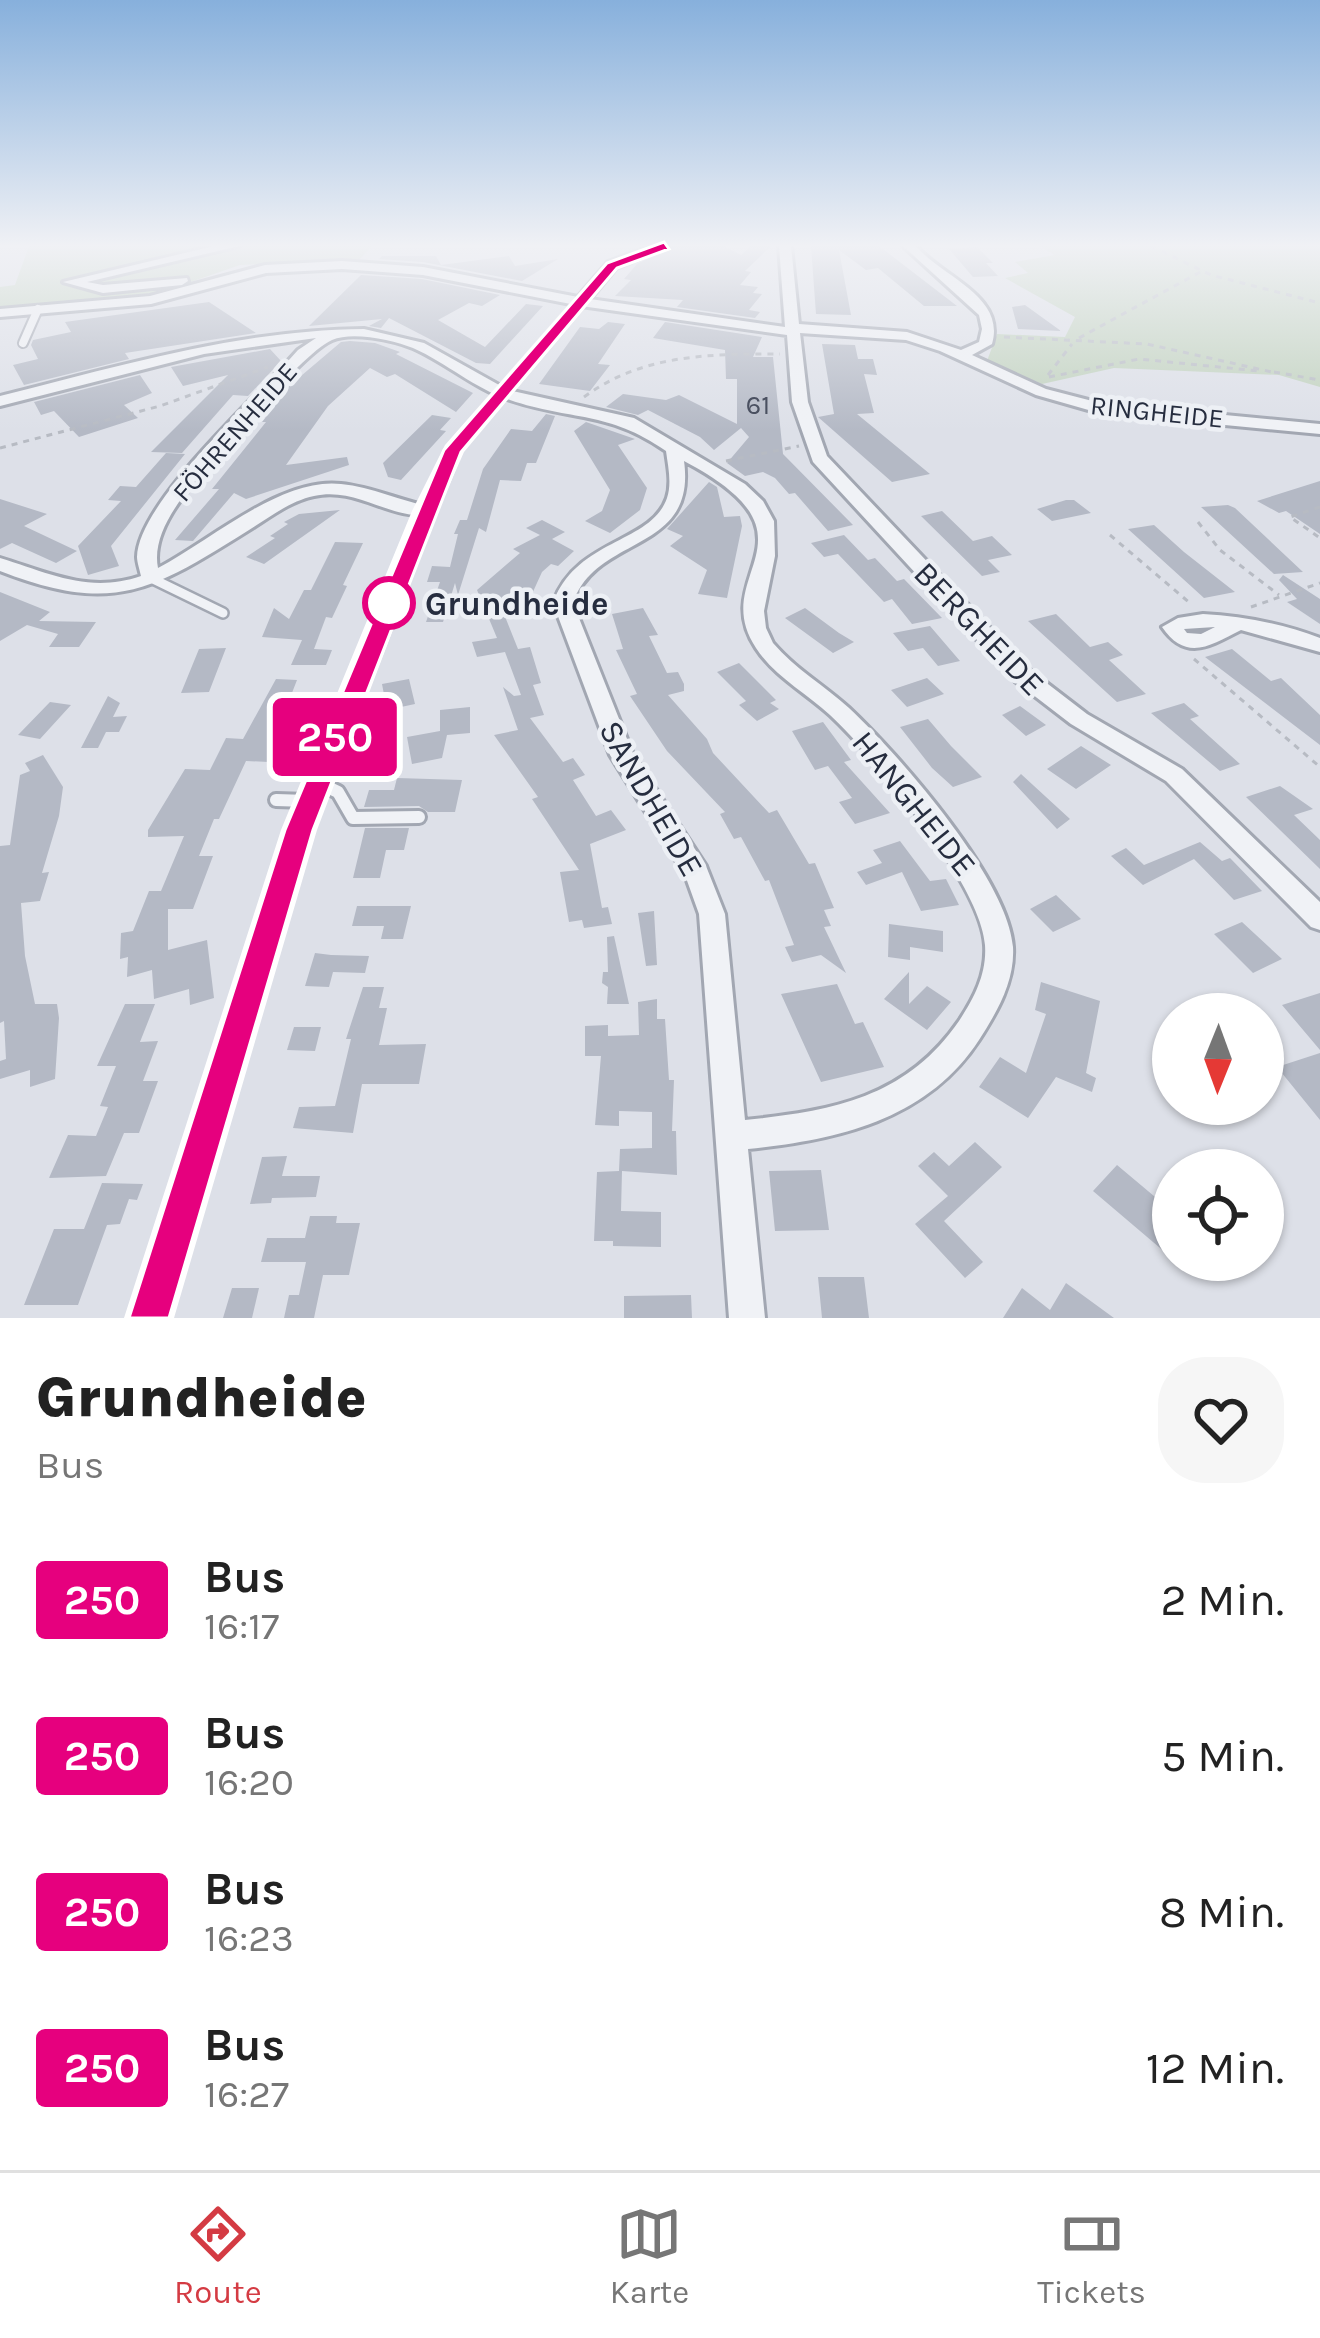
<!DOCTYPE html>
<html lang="de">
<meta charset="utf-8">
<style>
body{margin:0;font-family:Karla,sans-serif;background:#f6f6f6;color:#222;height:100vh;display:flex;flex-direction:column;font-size:45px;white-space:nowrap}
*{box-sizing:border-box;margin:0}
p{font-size:39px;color:#767676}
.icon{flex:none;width:66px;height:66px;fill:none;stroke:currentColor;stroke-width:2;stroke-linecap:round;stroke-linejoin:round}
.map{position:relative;height:1318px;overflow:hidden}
.sheet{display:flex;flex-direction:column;background:#fff;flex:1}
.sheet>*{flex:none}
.badge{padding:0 24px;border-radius:9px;font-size:42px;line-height:78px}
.needle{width:78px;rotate:181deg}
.tools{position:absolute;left:1152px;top:993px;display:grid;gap:24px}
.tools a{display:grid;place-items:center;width:132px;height:132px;border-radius:50%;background:#fff;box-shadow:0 3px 9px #0004;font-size:60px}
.map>.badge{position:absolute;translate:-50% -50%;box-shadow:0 0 0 6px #fff}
.round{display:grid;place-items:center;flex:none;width:126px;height:126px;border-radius:48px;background:#f6f6f6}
.summary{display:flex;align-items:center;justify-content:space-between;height:204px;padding:0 36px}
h1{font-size:57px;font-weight:800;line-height:90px}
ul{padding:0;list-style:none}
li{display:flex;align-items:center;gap:36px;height:156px;padding:0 36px}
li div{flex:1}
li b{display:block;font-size:45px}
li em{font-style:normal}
li .badge{min-width:132px;font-weight:700;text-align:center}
.tab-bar{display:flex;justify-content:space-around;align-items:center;height:168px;border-top:3px solid #e0e0e0;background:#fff;font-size:33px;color:#767676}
.tab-bar a{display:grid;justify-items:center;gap:6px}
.tab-bar .current{color:#d43b43}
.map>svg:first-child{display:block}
</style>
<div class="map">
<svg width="1320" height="1318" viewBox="0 0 1320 1318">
<rect width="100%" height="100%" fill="#dde0e8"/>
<!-- green -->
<path fill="#c1d2be" d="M 29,246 L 372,246 L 360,259 L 240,265 L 147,297 L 0,312 L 0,287 L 15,285 Z
M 1039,246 L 1320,246 L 1320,387 L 1279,375 L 1114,368 L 1042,384 L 987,361 L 997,334 L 1065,337 L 1075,317 L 1005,278 L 1028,273 L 1015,262 L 1055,255 Z"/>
<!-- building -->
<path fill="#b4b9c5" d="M 674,246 L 724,246 L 741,255 L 751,246 L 771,246 L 745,271 L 751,272 L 740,285 L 758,287 L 753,293 L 762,294 L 749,310 L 760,312 L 755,318 L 677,307 L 683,300 L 615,296 L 631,280 L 624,279 L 637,264 Z
M 811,246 L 879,246 L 957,306 L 924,306 L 878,268 L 866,270 L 839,250 L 851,315 L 816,314 Z
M 977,247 L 993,263 L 986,263 L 998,276 L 973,277 L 949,249 Z
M 382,256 L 436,256 L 441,265 L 509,256 L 515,266 L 558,259 L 522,281 L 423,262 L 379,259 Z
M 361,275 L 422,279 L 500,295 L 482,306 L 469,303 L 438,320 L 485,347 L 526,304 L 543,306 L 490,364 L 476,363 L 389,318 L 381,328 L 369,326 L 382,319 L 309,326 Z
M 209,302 L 256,333 L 125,353 L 129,359 L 24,385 L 13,365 L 38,359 L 31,345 L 33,340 L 71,332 L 65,322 Z
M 1025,305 L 1061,331 L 1018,329 L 1012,307 Z
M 608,322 L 625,324 L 598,364 L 610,365 L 590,391 L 539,384 L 580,327 L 599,329 Z
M 665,322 L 762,337 L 753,357 L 773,357 L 783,454 L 853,525 L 828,531 L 795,493 L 789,494 L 775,478 L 763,472 L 745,476 L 727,463 L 749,437 L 741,428 L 714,450 L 700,437 L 648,410 L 638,415 L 606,407 L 623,394 L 666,400 L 679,395 L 737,424 L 737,379 L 726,379 L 725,350 L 653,338 Z
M 350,341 L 375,343 L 400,352 L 396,354 L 473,393 L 456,412 L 395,374 L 387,377 L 370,368 L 328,406 L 286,465 L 347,457 L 349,465 L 246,499 L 234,493 L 193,541 L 175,540 L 219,489 L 212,489 L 266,422 L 262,422 L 281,398 L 275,398 L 341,342 Z
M 822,344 L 855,345 L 858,359 L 873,359 L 877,375 L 864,374 L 874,413 L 857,414 L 930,474 L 892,482 L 818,417 L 834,414 Z
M 270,349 L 281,361 L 248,396 L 233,395 L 182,453 L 151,452 L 228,375 L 183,386 L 171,367 Z
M 140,375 L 152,393 L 124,405 L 138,418 L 79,437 L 54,411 L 41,415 L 34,402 Z
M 546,414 L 555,416 L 536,463 L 527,463 L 521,481 L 500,480 L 486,532 L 479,528 L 458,595 L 455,583 L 443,622 L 426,622 L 440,582 L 427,582 L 432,566 L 450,567 L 458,534 L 454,534 L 460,520 L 467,520 L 483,469 L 511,429 L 532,431 Z
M 432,415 L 451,418 L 440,430 L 446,431 L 401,480 L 388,477 L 383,463 Z
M 586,422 L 635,439 L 618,445 L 647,488 L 640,510 L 610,533 L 585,521 L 602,511 L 610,490 L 574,431 Z
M 166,453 L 185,454 L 111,546 L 119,566 L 88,575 L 78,546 L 121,501 L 108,500 L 120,486 L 136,487 Z
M 1320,481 L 1320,534 L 1286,511 L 1279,513 L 1257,501 Z
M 709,482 L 717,487 L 724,517 L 740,516 L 742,526 L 727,598 L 698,594 L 707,570 L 670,546 L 683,536 L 667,529 Z
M 0,499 L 47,514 L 24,526 L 77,551 L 56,563 L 12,543 L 0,549 Z
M 1066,500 L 1074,500 L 1091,513 L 1052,521 L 1037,509 Z
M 1228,505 L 1235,508 L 1303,572 L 1274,574 L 1201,507 Z
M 340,510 L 264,564 L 246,557 L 275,538 L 270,536 L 288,524 L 284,522 L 299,514 Z
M 942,511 L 973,541 L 992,536 L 1012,555 L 988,560 L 1000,572 L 982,576 L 921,516 Z
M 542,520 L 565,532 L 552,539 L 574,551 L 558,566 L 551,564 L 542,572 L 526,607 L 500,604 L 518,649 L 530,647 L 541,683 L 533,685 L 544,715 L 530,718 L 563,762 L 573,758 L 585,775 L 573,780 L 596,816 L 611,810 L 626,830 L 590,844 L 602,908 L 608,907 L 612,924 L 584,928 L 582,920 L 569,922 L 560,872 L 579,870 L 532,799 L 538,797 L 494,735 L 518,730 L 503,687 L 514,696 L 521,695 L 505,652 L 477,657 L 472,642 L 497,638 L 477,590 L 520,553 L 513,549 L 540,535 L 526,528 Z
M 1154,525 L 1184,552 L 1235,592 L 1204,598 L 1128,529 Z
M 844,535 L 868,560 L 875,558 L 897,581 L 904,579 L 942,618 L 912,624 L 892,599 L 884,602 L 838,554 L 824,557 L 811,543 Z
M 335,542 L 363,543 L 343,585 L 347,586 L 332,618 L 326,617 L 314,649 L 332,650 L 326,665 L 291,665 L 302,640 L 262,637 L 274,608 L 289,619 L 304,590 L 311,590 Z
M 1283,575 L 1320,599 L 1320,624 L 1287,602 L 1297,599 L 1279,580 Z
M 0,592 L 50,612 L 39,621 L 96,622 L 79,647 L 49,647 L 58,634 L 27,625 L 0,641 Z
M 643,608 L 658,635 L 649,636 L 667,673 L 678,672 L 684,684 L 684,691 L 668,695 L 707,739 L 713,753 L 769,813 L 777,810 L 809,864 L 815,863 L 834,908 L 824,910 L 831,926 L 824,927 L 846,973 L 821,955 L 792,962 L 785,947 L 794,945 L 769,880 L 765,881 L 741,837 L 734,839 L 720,814 L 725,812 L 667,751 L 630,696 L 637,694 L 616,650 L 623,649 L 612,614 Z
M 805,608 L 839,633 L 854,642 L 833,653 L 785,618 Z
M 1056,614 L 1090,647 L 1108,642 L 1123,655 L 1109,660 L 1146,694 L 1117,702 L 1028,621 Z
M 930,626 L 960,661 L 938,666 L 923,648 L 908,651 L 893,633 Z
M 226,648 L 209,692 L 181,693 L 199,649 Z
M 1232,649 L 1271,681 L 1281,678 L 1320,715 L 1320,745 L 1205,657 Z
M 739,663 L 776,700 L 770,703 L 779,709 L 757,721 L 739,705 L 746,701 L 717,672 Z
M 927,678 L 944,694 L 907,707 L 891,690 Z
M 276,679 L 297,680 L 290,698 L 298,698 L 283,738 L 269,762 L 246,761 L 219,819 L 214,819 L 199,856 L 213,856 L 193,909 L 168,909 L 168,950 L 207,940 L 214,998 L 190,1005 L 189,989 L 154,999 L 152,970 L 127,977 L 128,957 L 120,959 L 121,933 L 133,931 L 149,891 L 161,891 L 184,836 L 148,837 L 148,830 L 185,769 L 210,770 L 226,738 L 243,739 Z
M 409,679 L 415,704 L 387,710 L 382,684 Z
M 108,696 L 120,703 L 113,717 L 127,716 L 119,732 L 106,732 L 98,748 L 81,748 Z
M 50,702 L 71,705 L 40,739 L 18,735 Z
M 1184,703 L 1199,716 L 1190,719 L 1240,764 L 1220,771 L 1151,713 Z
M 1020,706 L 1046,725 L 1026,736 L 1002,715 Z
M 470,707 L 470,733 L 447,735 L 442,758 L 412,764 L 407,737 L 440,731 L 440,710 Z
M 928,719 L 951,746 L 982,777 L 953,787 L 932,768 L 900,727 Z
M 823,722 L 851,760 L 844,762 L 890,813 L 855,824 L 839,802 L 852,798 L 828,766 L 815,770 L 792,731 Z
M 1081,746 L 1111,765 L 1076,789 L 1047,769 Z
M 43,755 L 63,787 L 59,816 L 42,873 L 49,872 L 40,901 L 21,903 L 25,956 L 35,1004 L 57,1004 L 59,1018 L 55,1079 L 30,1087 L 30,1070 L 0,1079 L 0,1061 L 6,1059 L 4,1021 L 0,1023 L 0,846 L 10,845 L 20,775 L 30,771 L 25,763 Z
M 1021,774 L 1070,819 L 1057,829 L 1013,782 Z
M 397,778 L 462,780 L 455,812 L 428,812 L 419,806 L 364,807 L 369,790 L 394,790 Z
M 1280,786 L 1313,809 L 1294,815 L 1320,840 L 1320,869 L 1246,797 Z
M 365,828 L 409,828 L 404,850 L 386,850 L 380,878 L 353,878 Z
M 900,841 L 930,881 L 946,879 L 959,905 L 921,911 L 902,872 L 866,885 L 857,872 L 882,863 L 873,850 Z
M 1200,842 L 1222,861 L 1230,858 L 1262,891 L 1234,900 L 1194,859 L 1143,885 L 1111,856 L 1126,848 L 1144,865 Z
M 1056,895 L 1081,919 L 1053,932 L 1030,909 Z
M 357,906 L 411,906 L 403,939 L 381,939 L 384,926 L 352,926 Z
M 654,911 L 657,965 L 646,966 L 638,913 Z
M 1242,922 L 1282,959 L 1253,973 L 1214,934 Z
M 889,924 L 943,931 L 943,952 L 910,947 L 910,960 L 888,957 Z
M 614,936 L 629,1004 L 607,1004 L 608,987 L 602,983 L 603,972 L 608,972 L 607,937 Z
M 315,953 L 331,955 L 369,956 L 365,973 L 333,972 L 329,987 L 305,986 Z
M 909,972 L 909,1004 L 927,986 L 951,1002 L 927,1030 L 884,999 Z
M 1041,982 L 1100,1001 L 1086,1073 L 1096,1078 L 1092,1092 L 1056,1077 L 1028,1118 L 979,1087 L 1000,1057 L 1026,1073 L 1046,1014 L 1035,1010 Z
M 837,984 L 855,1024 L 863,1022 L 884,1067 L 821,1082 L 781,994 Z
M 363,987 L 384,987 L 379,1008 L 387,1008 L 379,1045 L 426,1044 L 419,1084 L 362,1084 L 353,1133 L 293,1128 L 299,1107 L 335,1106 L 351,1039 L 346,1039 Z
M 1320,993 L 1320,1050 L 1282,1005 Z
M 657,999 L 657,1019 L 665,1019 L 669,1080 L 674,1080 L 672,1131 L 676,1131 L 677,1175 L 622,1171 L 621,1211 L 661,1212 L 661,1247 L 613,1246 L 613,1241 L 594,1241 L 597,1172 L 619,1171 L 620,1149 L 652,1148 L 652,1112 L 619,1111 L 619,1126 L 595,1125 L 601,1056 L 585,1056 L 585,1026 L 608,1025 L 608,1036 L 639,1035 L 638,1002 Z
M 125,1004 L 155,1004 L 140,1042 L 158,1041 L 143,1081 L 158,1081 L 139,1133 L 124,1133 L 106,1176 L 49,1178 L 68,1135 L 96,1136 L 108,1107 L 100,1106 L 116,1066 L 97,1066 Z
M 294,1027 L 321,1027 L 315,1051 L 287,1050 Z
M 1320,1053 L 1320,1120 L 1277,1067 Z
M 975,1142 L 1002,1167 L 944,1221 L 983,1262 L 965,1278 L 915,1224 L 948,1196 L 918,1166 L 934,1152 L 949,1166 Z
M 287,1156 L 282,1176 L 320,1176 L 316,1197 L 272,1198 L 271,1203 L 250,1204 L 262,1157 Z
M 1117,1165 L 1173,1212 L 1173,1259 L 1093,1191 Z
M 821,1170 L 829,1230 L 775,1231 L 769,1171 Z
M 102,1183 L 143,1184 L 137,1200 L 129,1199 L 120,1224 L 107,1225 L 78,1305 L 24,1305 L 54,1229 L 84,1229 Z
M 310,1216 L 337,1216 L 336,1223 L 360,1223 L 349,1275 L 323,1275 L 314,1318 L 284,1318 L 289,1295 L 299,1295 L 306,1262 L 261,1262 L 267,1238 L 305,1238 Z
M 818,1277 L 864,1277 L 869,1318 L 822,1318 Z
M 1066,1283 L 1114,1318 L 1003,1318 L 1022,1288 L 1050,1310 Z
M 232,1288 L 259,1288 L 252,1318 L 223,1318 Z
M 691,1295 L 692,1318 L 624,1318 L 624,1296 Z"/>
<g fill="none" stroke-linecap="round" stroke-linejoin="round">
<!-- lane-far2 casing -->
<g stroke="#a2a7b2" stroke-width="12">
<path id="lane-far2" d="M 23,343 L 38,309"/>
</g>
<!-- lane-far1 casing -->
<g stroke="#a2a7b2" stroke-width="14">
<path id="lane-far1" d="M 151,578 L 223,613"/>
</g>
<!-- lane casing -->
<g stroke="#a2a7b2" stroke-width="18">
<path id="lane" d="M 321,784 L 338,792 L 353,818 L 419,817
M 276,800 L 307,801"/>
</g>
<!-- street casing -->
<g stroke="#a2a7b2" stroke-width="6">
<path id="street" d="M 214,246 L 239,246 L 87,282 L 103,285 L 187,278 L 188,281 L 182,285 L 103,293 L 63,282 Z
M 651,246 L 670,246 L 616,268 L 590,299 L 785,327 L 779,246 L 791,246 L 799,324 L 907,332 L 961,350 L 979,342 L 982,329 L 979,315 L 903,246 L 916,246 C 942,277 1006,296 992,344 L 972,355 L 1046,389 L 1100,403 L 1320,424 L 1320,434 L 1099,413 L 1036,395 L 940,351 L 906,340 L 800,333 L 808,402 L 827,456 L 1031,671 L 1087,714 L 1182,769 L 1320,902 L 1320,930 L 1311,927 L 1166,781 L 1071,724 L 1015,681 L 813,462 L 792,402 L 787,335 L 581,306 L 423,275 L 342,269 L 266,273 L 151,304 L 0,317 L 0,309 L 150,296 L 265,265 L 342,261 L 423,267 L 578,297 L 608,262 Z
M 364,329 L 424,343 L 508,390 L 634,418 L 745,484 L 763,501 L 774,521 L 775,556 L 764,611 L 766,628 L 773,643 C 795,669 825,686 849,708 C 899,755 1008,879 1013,947 C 1015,981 997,1012 979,1040 C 927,1120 837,1140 748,1149 L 765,1318 L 729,1318 L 699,914 L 685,875 L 610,755 L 553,603 C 577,538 651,544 667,498 C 672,483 668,466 666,451 C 607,410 572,421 510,400 C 475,389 447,363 413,348 C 393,340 352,331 332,340 C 306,351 238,432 216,457 C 192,485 150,528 158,568 C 210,541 281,477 341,484 C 372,487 401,501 431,507 L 431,515 C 390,520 356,486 314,496 C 290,501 270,517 249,530 C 152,591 113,615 0,571 L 0,558 C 49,573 89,594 141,576 C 140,571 137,562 137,557 C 138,502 260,394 298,350 L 316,338 L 204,354 L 0,406 L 0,396 C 120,366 239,330 364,329 ZM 684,461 C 830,538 706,573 756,648 C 774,676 806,693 830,715 C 875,757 981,885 985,945 C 987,974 974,998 959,1021 C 906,1098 832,1111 745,1120 L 725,914 L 706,866 L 633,754 L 573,603 C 596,534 697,554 684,461 Z
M 1203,614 C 1243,616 1283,624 1320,638 L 1320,652 L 1241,630 C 1210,646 1186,662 1162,627 L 1178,618 ZM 1215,627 L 1201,634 L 1187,633 L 1184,629 Z"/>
</g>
<!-- path -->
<path stroke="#b7bbc3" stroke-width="3" stroke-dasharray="6 6" stroke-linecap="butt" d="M 1151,246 L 1211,275 L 1320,303
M 1004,337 L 1147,344 L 1272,372
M 1079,338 L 1202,271
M 1274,372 L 1320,380
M 1048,375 L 1072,344
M 1049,377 L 1139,359 L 1259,371
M 584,397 C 642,354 710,354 780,354
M 0,448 L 160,406 L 268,367
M 726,461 L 799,446
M 1320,507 L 1290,517 L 1320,538
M 1198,522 L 1220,550 L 1279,595
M 1110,535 L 1191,604
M 1251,607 L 1320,583
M 1194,659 L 1320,767"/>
<!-- lane-far2 -->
<use href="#lane-far2" stroke="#f0f2f6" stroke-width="8"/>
<!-- lane-far1 -->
<use href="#lane-far1" stroke="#f0f2f6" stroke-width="9"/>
<!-- lane -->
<use href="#lane" stroke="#f0f2f6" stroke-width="12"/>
<!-- street -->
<use href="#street" fill="#f0f2f6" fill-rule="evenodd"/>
<!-- secondary -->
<path fill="#fff" fill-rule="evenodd" d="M 574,298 L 590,302 L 464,452 L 438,511 L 317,830 L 174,1318 L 124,1318 L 281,830 L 412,511 L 445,445 Z"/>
</g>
<!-- sky -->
<linearGradient id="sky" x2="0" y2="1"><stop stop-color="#87b0dc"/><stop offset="0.57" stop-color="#f0f1f5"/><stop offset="1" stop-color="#f0f1f5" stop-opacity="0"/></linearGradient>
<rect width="1320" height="431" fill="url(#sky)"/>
<!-- line -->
<path fill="#e6007e" stroke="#fff" stroke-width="3" d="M 664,242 L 669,249 L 617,268 L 461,452 L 313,830 L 169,1318 L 129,1318 L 285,830 L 444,450 L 607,263 Z"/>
<!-- markers -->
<circle fill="#fff" stroke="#e6007e" stroke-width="6" cx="389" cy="603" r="24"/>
<g text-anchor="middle" stroke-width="9" stroke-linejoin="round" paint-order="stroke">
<!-- number labels -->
<g font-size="27" fill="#4a5060">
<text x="758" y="414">61</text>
</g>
<!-- far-street labels -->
<g font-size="27" fill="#262d3f" stroke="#edf0f5">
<text transform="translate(1157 412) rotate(6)" y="9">RINGHEIDE</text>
<text transform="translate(235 432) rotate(-49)" y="9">FÖHRENHEIDE</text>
</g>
<!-- stop labels -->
<g font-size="33" font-weight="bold" fill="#262d3f" stroke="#edf0f5" text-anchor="start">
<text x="425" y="615">Grundheide</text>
</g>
<!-- street labels -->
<g font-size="33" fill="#262d3f" stroke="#edf0f5">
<text transform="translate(980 628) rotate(46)" y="12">BERGHEIDE</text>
<text transform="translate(652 798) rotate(60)" y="12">SANDHEIDE</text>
<text transform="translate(915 803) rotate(51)" y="12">HANGHEIDE</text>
</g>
</g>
</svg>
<div class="tools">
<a><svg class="needle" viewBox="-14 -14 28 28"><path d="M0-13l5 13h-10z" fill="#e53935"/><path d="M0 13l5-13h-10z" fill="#767676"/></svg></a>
<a><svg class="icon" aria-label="locate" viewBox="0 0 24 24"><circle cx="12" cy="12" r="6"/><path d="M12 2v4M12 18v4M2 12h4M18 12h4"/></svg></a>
</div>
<b class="badge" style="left:335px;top:737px;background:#e6007e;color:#fff">250</b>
</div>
<section class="sheet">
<div class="summary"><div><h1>Grundheide</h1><p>Bus</p></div><a class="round"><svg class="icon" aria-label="heart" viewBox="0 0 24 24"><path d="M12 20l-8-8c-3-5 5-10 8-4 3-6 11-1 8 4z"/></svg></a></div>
<ul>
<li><span class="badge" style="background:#e6007e;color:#fff">250</span><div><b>Bus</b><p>16:17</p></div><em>2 Min.</em></li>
<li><span class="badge" style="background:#e6007e;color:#fff">250</span><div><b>Bus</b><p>16:20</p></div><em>5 Min.</em></li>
<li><span class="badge" style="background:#e6007e;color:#fff">250</span><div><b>Bus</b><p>16:23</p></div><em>8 Min.</em></li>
<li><span class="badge" style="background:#e6007e;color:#fff">250</span><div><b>Bus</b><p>16:27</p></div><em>12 Min.</em></li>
</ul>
</section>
<nav class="tab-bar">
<a class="current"><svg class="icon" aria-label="directions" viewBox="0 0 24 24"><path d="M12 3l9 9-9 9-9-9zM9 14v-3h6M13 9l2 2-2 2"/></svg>Route</a>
<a><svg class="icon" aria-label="map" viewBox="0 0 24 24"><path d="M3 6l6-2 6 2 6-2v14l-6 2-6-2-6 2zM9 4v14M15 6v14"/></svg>Karte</a>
<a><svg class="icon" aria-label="tickets" viewBox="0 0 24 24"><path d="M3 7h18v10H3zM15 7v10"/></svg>Tickets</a>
</nav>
